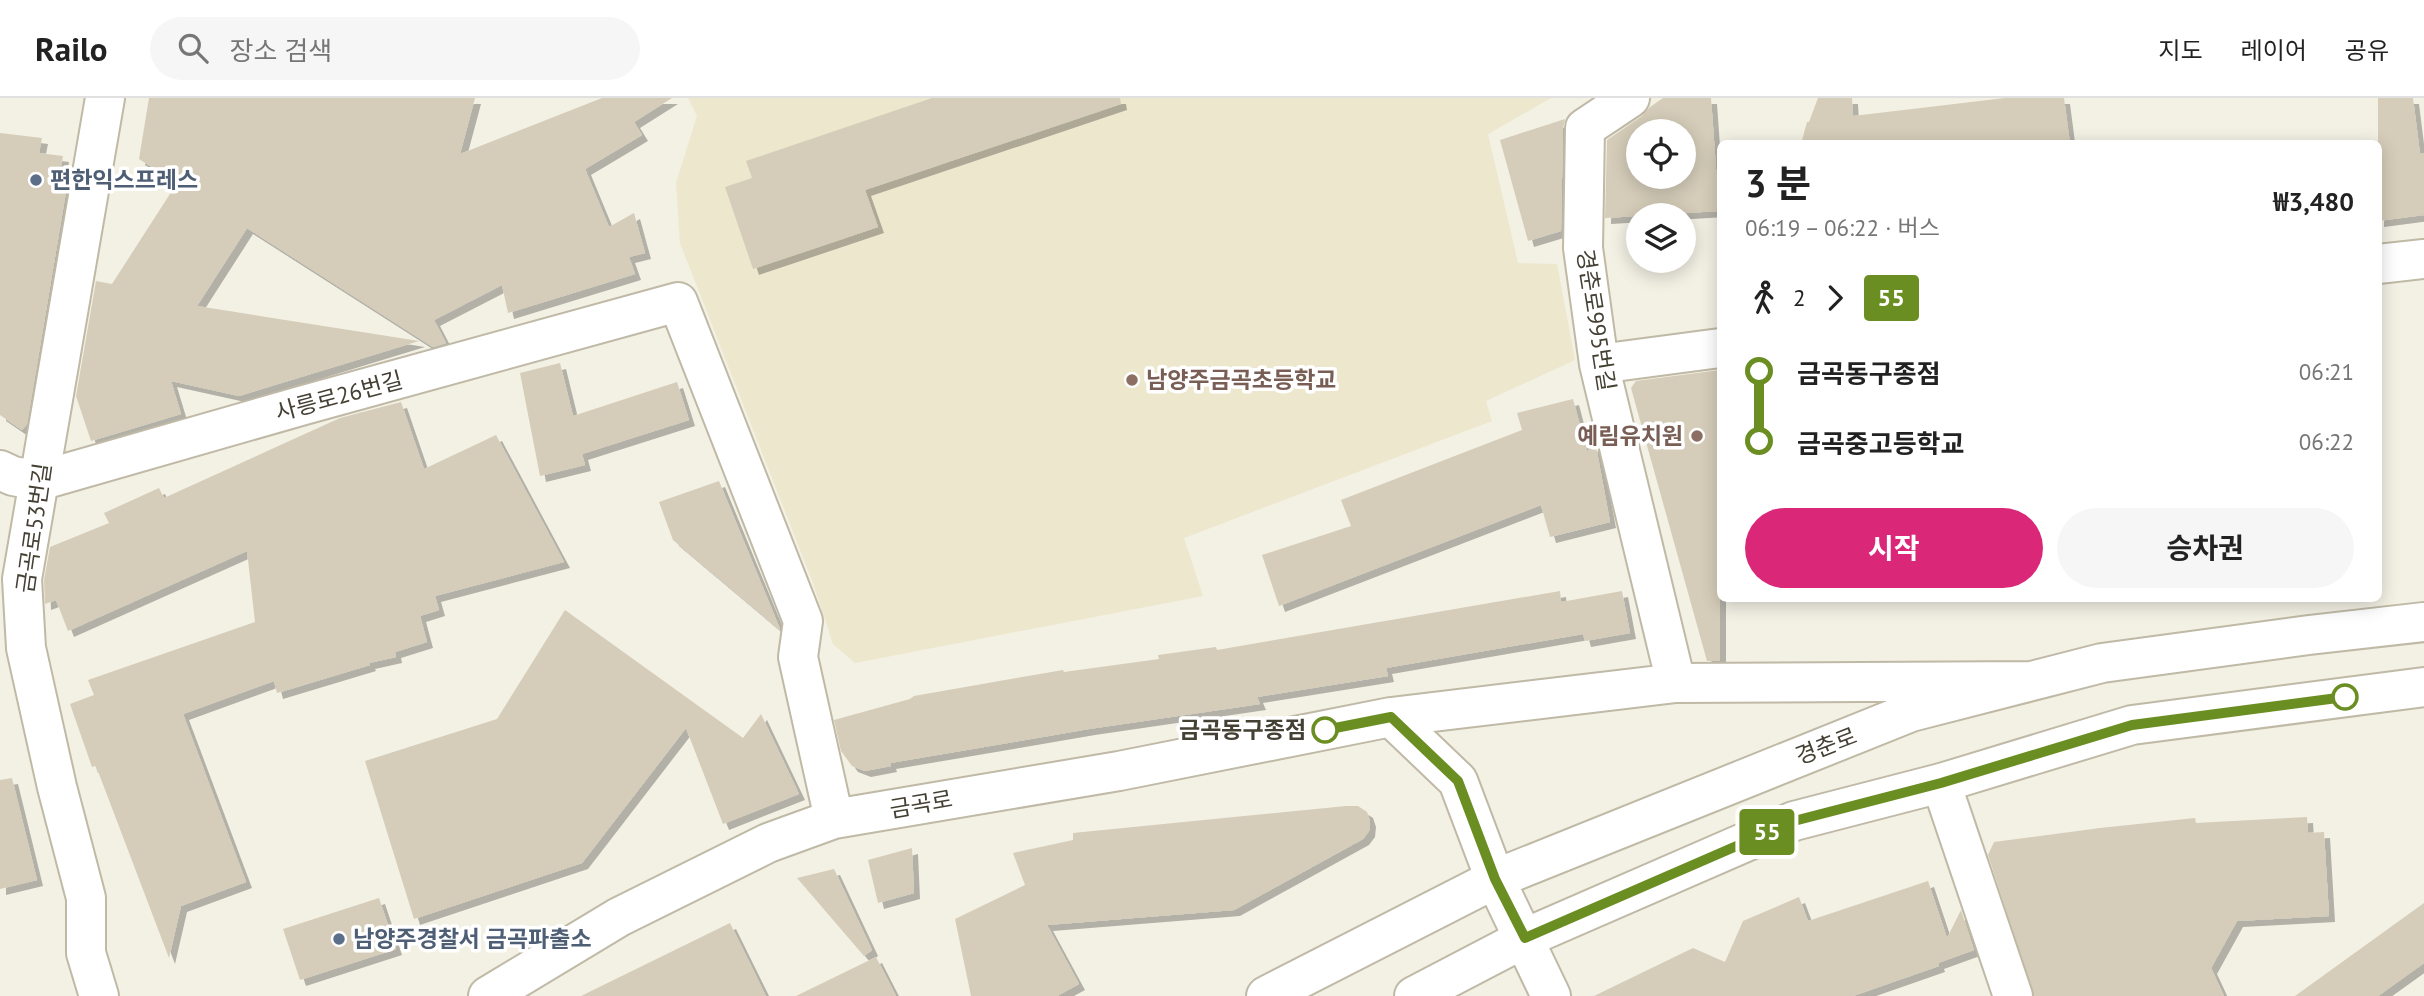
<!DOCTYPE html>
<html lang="ko">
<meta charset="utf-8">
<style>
body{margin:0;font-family:"PT Sans","Noto Sans KR",sans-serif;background:#f6f6f6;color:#222;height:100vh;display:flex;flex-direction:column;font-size:26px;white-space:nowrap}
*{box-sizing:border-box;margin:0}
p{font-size:23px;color:#767676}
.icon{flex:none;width:38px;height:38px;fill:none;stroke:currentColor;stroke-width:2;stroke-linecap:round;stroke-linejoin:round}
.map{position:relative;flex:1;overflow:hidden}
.drawer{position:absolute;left:1717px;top:42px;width:665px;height:462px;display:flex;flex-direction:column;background:#fff;border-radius:10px;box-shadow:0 4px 18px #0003}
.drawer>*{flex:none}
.badge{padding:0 14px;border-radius:5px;font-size:24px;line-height:46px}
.buttons{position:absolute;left:1626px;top:21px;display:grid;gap:14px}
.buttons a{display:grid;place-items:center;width:70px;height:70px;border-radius:50%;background:#fff;box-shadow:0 4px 18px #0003;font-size:35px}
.map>.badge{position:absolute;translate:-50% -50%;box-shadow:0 0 0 4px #fff}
.legs{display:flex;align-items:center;gap:10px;height:77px;padding:0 28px;font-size:23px}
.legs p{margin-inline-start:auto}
.summary{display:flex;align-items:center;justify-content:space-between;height:119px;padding:0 28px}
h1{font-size:38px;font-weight:700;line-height:52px}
.button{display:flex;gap:14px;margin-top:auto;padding:14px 28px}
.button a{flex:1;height:80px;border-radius:42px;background:#db2777;color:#fff;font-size:28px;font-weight:700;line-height:80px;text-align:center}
.button a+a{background:#f6f6f6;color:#222}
ul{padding:0 28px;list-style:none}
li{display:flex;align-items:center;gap:24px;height:70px;font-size:26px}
li i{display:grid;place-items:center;width:10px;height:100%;margin:0 9px;background:currentColor}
li i::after{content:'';width:18px;height:18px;margin:-9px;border:5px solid;border-radius:50%;background:#fff}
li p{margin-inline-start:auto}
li:first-child i{background:linear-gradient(#0000 50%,currentColor 0)}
li:last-child i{background:linear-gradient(currentColor 50%,#0000 0)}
header{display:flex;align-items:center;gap:42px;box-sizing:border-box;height:98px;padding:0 35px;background:#fff;border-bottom:2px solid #e0e0e0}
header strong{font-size:33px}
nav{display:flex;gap:38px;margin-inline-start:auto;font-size:24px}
.search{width:490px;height:63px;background:#f6f6f6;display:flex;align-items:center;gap:18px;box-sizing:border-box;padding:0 24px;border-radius:38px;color:#767676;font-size:26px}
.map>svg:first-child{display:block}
</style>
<header>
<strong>Railo</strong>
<div class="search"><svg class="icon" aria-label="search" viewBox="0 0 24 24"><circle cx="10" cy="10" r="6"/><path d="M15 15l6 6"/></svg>장소 검색</div>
<nav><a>지도</a><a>레이어</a><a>공유</a></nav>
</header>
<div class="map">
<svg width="2424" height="898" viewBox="0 0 2424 898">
<defs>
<filter id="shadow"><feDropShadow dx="6" dy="6" stdDeviation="0" flood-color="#0004"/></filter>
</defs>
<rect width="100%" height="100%" fill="#f3f0e4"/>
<!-- education -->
<path fill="#ede7cd" d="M 688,0 L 1551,0 L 1488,36 L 1518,165 L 1557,166 L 1575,262 L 1486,303 L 1492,323 L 1184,440 L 1203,498 L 855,565 L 833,546 L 813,485 L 680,145 L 676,85 L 697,18 Z"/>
<!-- building -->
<path fill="#d5cdb9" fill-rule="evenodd" filter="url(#shadow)" d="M 149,0 L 475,0 L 460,56 L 602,0 L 672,0 L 634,24 L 642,37 L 585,71 L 609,129 L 634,115 L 645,155 L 629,159 L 635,176 L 508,215 L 502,187 L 434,222 L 446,245 L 433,249 L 247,130 L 197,208 L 419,243 L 239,298 L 171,283 L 181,316 L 91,343 L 76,298 L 96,183 L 112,186 L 177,85 L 139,61 Z
M 932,0 L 1120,0 L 1121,6 L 865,92 L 878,129 L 753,171 L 725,89 L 752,80 L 746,63 Z
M 1663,0 L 1711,0 L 1719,113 L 1605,120 L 1607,42 L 1642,18 L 1650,9 ZM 1638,33 L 1684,33 L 1684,79 L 1638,79 Z
M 1818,0 L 1852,0 L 1853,18 L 2005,0 L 2064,0 L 2070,46 L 1801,46 L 1807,24 L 1809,24 Z
M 2378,0 L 2413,0 L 2420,56 L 2424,55 L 2424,117 L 2378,123 Z
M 1565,21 L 1563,30 L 1561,133 L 1528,143 L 1500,42 Z
M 0,35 L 42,40 L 39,55 L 63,58 L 61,69 L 70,70 L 27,326 L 22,332 L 0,317 Z
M 560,265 L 573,318 L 677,284 L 689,322 L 582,356 L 585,367 L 540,378 L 520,275 Z
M 1720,272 L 1720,563 L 1707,563 L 1631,290 L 1636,283 Z
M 1573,301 L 1587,354 L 1595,343 L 1610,424 L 1550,439 L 1541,407 L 1279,508 L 1262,457 L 1351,428 L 1341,402 L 1522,332 L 1517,315 Z
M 401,304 L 424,371 L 496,337 L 564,464 L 435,498 L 439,512 L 420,518 L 427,544 L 395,554 L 396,559 L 369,565 L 370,567 L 277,595 L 274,583 L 183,616 L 246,784 L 181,808 L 169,860 L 96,668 L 92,669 L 70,606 L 94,597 L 88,582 L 255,524 L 247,453 L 68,533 L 56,502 L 45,506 L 44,482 L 50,449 L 109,425 L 104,415 L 159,390 L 164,400 L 340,320 Z
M 719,383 L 780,531 L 780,532 L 673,442 L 659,404 Z
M 1560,493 L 1561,504 L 1622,493 L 1630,535 L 1585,543 L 1583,536 L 1386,570 L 1388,578 L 1257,599 L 1260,606 L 1089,631 L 890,665 L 891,668 L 865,673 L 852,668 L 841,653 L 834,622 L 910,601 L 914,598 L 988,585 L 1063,572 L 1064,574 L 1159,561 L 1158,557 L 1216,549 L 1217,552 Z
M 565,512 L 743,640 L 761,616 L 799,696 L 723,726 L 686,630 L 582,765 L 414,821 L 365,663 L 497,621 Z
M 12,680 L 37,782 L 0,791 L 0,682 Z
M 1346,708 L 1358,708 L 1367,714 L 1370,723 L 1369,733 L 1363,741 L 1234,812 L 1047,827 L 1079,886 L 1057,898 L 971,898 L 955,821 L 1025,787 L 1013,755 L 1073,742 L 1073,735 Z
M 2307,719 L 2308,735 L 2324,734 L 2329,818 L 2237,823 L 2211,870 L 2224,898 L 2034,898 L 1988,757 L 1994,744 L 2100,730 L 2195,720 L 2196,725 Z
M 912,750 L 914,795 L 878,805 L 868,762 Z
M 834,771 L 872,852 L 864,858 L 797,780 Z
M 1928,783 L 1947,840 L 1961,812 L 1974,852 L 1938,865 L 1939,868 L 1853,898 L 1594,898 L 1693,850 L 1725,864 L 1743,823 L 1799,799 L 1808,823 Z
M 379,800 L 396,851 L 300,882 L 283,831 Z
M 2424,805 L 2424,865 L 2378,898 L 2295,898 Z
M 730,825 L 766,898 L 581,898 Z
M 876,859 L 896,898 L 796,898 Z"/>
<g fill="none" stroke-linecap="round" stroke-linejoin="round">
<!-- minor casing -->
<g stroke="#bfb9a6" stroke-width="42">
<path id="minor" d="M 1630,0 L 1585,30 L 1583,150 L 1599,266 L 1676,585
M 2378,166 L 2424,161
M 1599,266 L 1720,250
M 0,372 L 13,378 L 39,383 L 304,307 L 678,204 L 803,523 L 798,559 L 834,721
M 1391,619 L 1458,683 L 1495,781 L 1551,898
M 1941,685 L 2013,898
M 99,898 L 86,855 L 86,800 L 57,689 L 26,550 L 22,481 L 105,0
M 488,898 L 619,819 L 768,745 L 834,721 L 1119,673 L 1391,619 L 1676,585 L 2030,583
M 1266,898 L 1495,781 L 1911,614 L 2102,565 L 2309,537 L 2424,524
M 1414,898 L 1525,840 L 1794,723 L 1941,685 L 2132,627 L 2424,589"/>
</g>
<!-- minor -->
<use href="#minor" stroke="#fff" stroke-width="38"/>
</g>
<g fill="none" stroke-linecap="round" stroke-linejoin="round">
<!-- line-1 casing -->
<g stroke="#fff" stroke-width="16">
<path id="line-1" d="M 1325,632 L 1391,619 L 1458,683 L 1495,781 L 1525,840 L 1794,723 L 1941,685 L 2132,627 L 2345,599"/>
</g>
<!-- line-1 -->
<use href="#line-1" stroke="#6b8e23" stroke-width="10"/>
</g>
<!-- markers -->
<g fill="#5c6f8a" stroke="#fff" stroke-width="2.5">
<circle cx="36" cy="82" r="7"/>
<circle cx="339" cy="841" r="7"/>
</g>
<g fill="#8d6e63" stroke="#fff" stroke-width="2.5">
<circle cx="1132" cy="282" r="7"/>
<circle cx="1697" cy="338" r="7"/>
</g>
<g fill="#fff" stroke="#6b8e23" stroke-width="3.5">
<circle cx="2345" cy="599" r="12"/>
<circle cx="1325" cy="632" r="12"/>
</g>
<g text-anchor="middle" stroke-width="7" stroke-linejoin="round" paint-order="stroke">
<!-- service labels -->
<g font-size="23" font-weight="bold" fill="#4e5e75" stroke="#fff" text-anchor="start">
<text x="50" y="90">편한익스프레스</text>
<text x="353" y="849">남양주경찰서 금곡파출소</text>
</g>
<!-- street labels -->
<g font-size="23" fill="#454034" stroke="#fff">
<text transform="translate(1596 222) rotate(81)" y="8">경춘로995번길</text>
<text transform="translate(339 298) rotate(-15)" y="8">사릉로26번길</text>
<text transform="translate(34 430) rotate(-82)" y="8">금곡로53번길</text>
<text transform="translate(1826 648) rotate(-21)" y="8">경춘로</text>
<text transform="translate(921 706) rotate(-10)" y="8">금곡로</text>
</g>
<!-- education labels -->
<g font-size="23" font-weight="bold" fill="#785e54" stroke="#fff" text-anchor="start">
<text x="1146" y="290">남양주금곡초등학교</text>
<text x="1683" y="346" text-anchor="end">예림유치원</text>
</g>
<!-- stop labels -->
<g font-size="23" font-weight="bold" fill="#454034" stroke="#fff" text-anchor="end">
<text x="1306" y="640">금곡동구종점</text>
</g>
</g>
</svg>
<div class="buttons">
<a><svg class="icon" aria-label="locate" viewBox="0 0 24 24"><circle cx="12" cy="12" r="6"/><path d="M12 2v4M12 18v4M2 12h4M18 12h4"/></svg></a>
<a><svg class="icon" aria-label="layers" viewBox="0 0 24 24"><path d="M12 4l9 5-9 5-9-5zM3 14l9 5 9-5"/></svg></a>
</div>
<b class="badge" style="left:1767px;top:734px;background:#6b8e23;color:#fff">55</b>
<section class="drawer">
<div class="summary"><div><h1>3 분</h1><p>06:19 – 06:22 · 버스</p></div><b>₩3,480</b></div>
<div class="legs"><svg class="icon" aria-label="walk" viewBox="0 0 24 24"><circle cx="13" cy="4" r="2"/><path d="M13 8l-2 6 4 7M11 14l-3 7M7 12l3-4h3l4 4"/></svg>2<svg class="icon" aria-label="forward" viewBox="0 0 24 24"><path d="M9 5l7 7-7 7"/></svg><b class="badge" style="background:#6b8e23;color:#fff">55</b></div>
<ul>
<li><i style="color:#6b8e23"></i><b>금곡동구종점</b><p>06:21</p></li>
<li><i style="color:#6b8e23"></i><b>금곡중고등학교</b><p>06:22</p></li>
</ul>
<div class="button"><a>시작</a><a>승차권</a></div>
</section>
</div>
